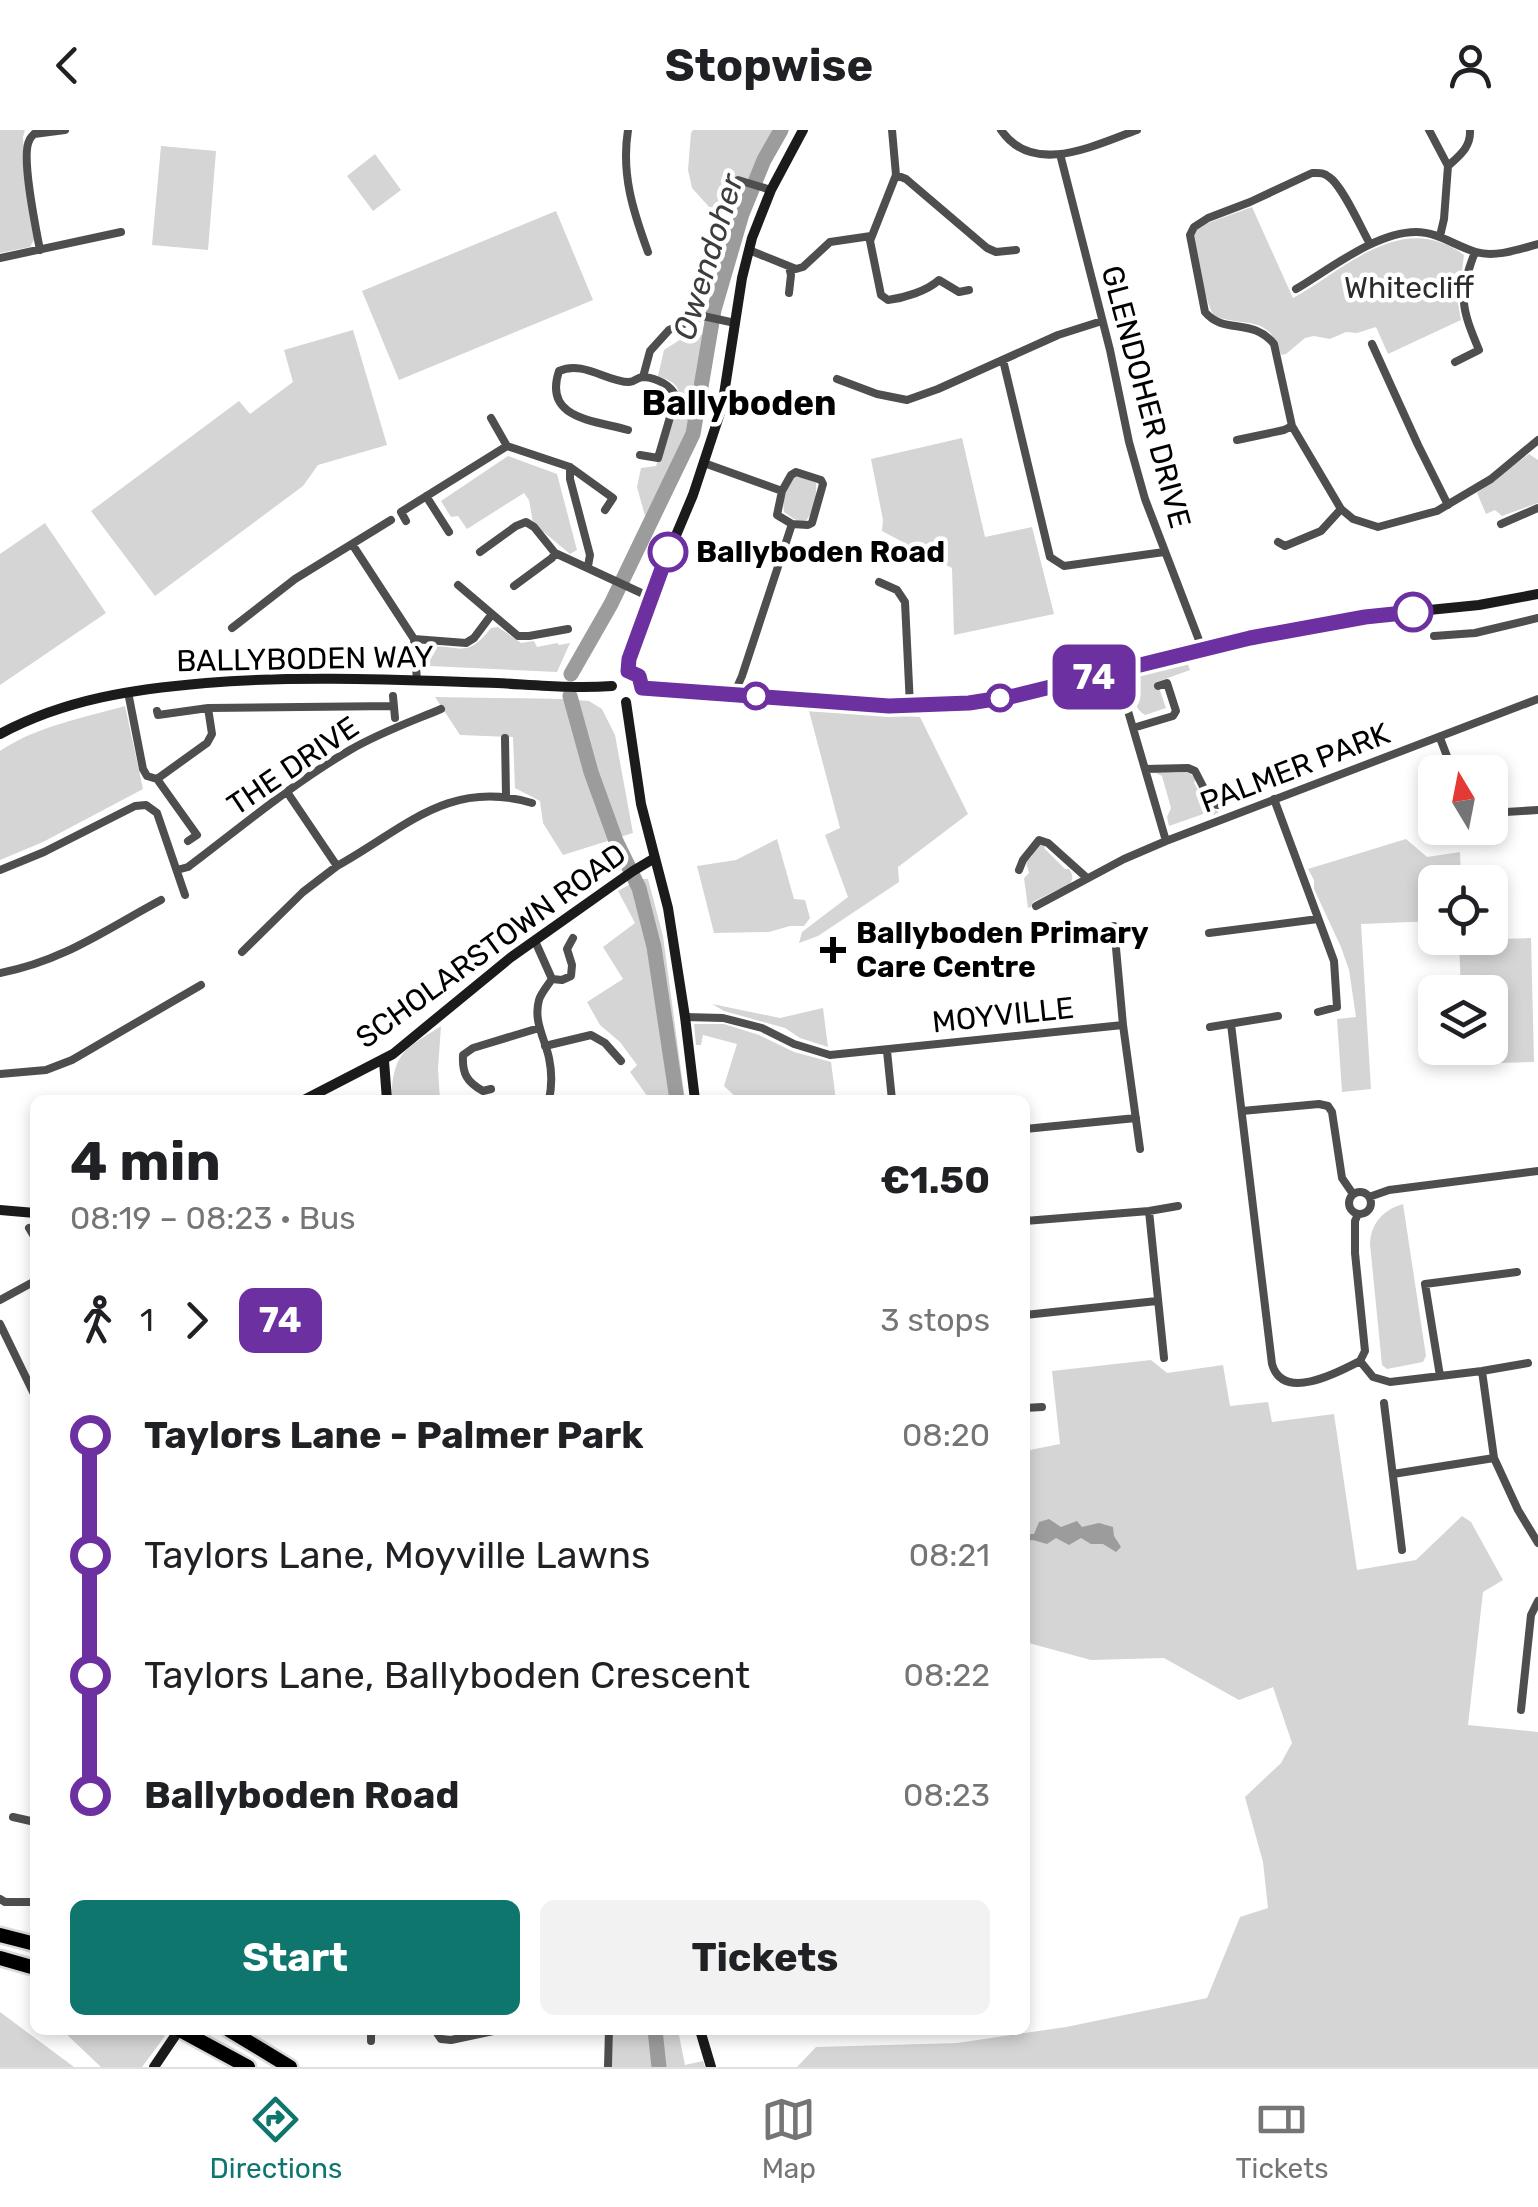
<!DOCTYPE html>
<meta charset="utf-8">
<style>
body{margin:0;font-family:Rubik,sans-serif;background:#f2f2f2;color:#202124;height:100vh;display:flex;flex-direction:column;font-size:38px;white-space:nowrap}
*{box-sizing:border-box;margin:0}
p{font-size:32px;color:#757577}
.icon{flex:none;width:55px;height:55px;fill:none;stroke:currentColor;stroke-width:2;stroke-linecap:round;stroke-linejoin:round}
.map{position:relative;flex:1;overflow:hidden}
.drawer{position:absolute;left:30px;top:965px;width:1000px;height:940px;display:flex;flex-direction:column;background:#fff;border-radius:15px;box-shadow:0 5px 15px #0003}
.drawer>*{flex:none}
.badge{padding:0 20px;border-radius:15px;font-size:35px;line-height:65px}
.needle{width:65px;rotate:350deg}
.tools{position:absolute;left:1418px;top:625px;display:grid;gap:20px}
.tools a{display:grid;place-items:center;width:90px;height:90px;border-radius:15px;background:#fff;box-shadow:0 5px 15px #0003;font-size:50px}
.map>.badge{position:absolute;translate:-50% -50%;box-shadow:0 0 0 5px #fff}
.legs{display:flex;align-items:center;gap:15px;height:110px;padding:0 40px;font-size:32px}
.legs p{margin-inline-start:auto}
.head{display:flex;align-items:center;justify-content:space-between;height:170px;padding:0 40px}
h1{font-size:55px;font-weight:700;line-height:75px}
.primary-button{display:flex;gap:20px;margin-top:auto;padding:20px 40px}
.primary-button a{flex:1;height:115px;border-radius:15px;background:#0f766e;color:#fff;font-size:40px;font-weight:700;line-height:115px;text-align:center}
.primary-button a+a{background:#f2f2f2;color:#202124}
ul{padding:0 40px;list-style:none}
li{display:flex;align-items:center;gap:35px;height:120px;font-size:38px}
li i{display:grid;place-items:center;width:15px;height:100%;margin:0 12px;background:currentColor}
li i::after{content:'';width:25px;height:25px;margin:-12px;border:8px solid;border-radius:50%;background:#fff}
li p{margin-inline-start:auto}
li:first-child i{background:linear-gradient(#0000 50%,currentColor 0)}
li:last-child i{background:linear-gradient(currentColor 50%,#0000 0)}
header{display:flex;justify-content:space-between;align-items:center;height:130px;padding:0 40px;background:#fff;font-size:45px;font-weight:700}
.tabs{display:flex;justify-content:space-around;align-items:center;height:140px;border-top:2px solid #e0e0e0;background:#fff;font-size:28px;color:#757577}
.tabs a{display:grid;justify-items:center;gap:5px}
.tabs .on{color:#0f766e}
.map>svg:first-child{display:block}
</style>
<header><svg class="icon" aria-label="back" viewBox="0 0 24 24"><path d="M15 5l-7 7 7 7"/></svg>Stopwise<svg class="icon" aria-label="person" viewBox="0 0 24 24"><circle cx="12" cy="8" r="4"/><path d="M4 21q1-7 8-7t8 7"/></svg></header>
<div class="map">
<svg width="1538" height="1937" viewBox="0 0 1538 1937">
<rect width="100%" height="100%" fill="#fff"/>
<!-- green -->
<path fill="#d5d5d5" d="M 0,0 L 25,0 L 23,7 L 26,56 L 35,108 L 30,117 L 0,123 Z
M 693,0 L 789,0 L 760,51 L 739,47 L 733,52 L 724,77 L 710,78 L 692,58 L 688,40 L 691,3 Z
M 161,16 L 216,21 L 208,120 L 152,115 Z
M 375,24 L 401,60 L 373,81 L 347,46 Z
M 1252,77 L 1293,168 C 1346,139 1402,79 1464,125 L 1458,174 L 1461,190 L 1388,224 L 1376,197 L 1357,203 L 1346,202 L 1330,209 L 1314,206 L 1305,208 L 1286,224 L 1281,225 C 1269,183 1246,198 1214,186 C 1207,176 1192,116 1194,105 C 1196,98 1200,97 1205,94 Z
M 556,81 L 593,170 L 399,250 L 362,161 Z
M 353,200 L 387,315 L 318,335 L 303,356 L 155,466 L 91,381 L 239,271 L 250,284 L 293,252 L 284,220 Z
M 692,202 L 711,207 L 695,289 L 645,386 L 637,357 L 641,338 L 656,336 L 679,268 C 680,253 670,251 658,246 L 664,220 Z
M 962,308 L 985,407 L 1032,397 L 1054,484 L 954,505 L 952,438 L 882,401 L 883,390 L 871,329 Z
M 1529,324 L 1538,330 L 1538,373 L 1502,386 L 1495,380 L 1486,384 L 1477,363 Z
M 508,326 L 557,344 L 577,420 L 570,424 L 533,393 L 529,370 L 524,363 L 467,399 L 458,386 L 451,387 L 441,371 Z
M 796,345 L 816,353 C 817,365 814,385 804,392 L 794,389 L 784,382 C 782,368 787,355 796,345 Z
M 45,393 L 106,483 L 0,555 L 0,424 Z
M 498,497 L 521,513 L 534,511 L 537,517 L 557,513 L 559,515 L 570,513 L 557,542 L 429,536 L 427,517 C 461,513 465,531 491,498 Z
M 1187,532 L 1190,540 L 1157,552 L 1166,578 L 1145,585 C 1133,578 1132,563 1129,550 L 1131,547 Z
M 435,567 L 566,569 L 589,571 L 602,579 L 615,605 L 633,703 L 563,725 L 543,693 L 540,671 L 515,658 L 513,607 L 460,605 Z
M 125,576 L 143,659 L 43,712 L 0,730 L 0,621 C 37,596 83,588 125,576 Z
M 809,581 L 920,587 L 968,684 L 898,737 L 899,752 L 818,806 L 799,813 L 802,802 L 848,767 L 825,705 L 840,698 Z
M 1154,642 L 1189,643 L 1196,648 L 1194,653 L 1208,677 L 1219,682 L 1214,685 L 1209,682 L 1169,696 L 1167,687 L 1171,678 L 1162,646 Z
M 777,709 L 794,769 L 805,770 L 810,788 L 804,796 L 790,796 L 769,802 L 714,803 L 697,736 L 736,730 Z
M 1406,709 L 1427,727 L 1460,722 L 1461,752 L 1435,752 L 1435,791 L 1361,794 L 1371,959 L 1342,962 L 1337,889 L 1356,887 L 1349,840 L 1341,817 L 1314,759 L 1314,750 L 1308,739 Z
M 1041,714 L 1045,715 L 1044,718 L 1065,739 L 1069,739 C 1076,748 1071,754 1063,760 L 1059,759 L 1033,772 L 1031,777 L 1028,778 L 1024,748 L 1029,743 L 1026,732 L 1032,726 L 1032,720 Z
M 639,749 L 648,749 L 663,806 L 685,970 L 650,970 L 630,942 L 637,935 L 620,912 L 600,895 L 587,872 L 623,849 L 603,817 L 635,793 L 618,761 Z
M 1531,808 L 1534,932 L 1463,934 L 1462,918 L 1490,918 L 1490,862 L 1461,862 L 1459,810 Z
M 712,874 L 780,888 L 823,878 L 828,917 L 800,908 L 785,898 L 724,881 Z
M 694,894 L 724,894 L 759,905 L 794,922 L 831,932 L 836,970 L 739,970 L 724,956 L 737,914 L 703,905 L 701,915 L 696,915 Z
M 441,896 L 438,939 L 440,970 L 391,970 C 394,921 403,921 441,896 Z
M 1403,1074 L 1426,1226 L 1423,1232 L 1387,1239 L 1382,1235 L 1370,1114 C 1371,1093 1383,1080 1403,1074 Z
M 1151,1230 L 1167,1243 L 1223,1235 L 1230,1276 L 1268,1272 L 1272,1292 L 1334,1284 L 1357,1440 L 1416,1430 L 1462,1386 L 1471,1392 L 1503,1450 L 1483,1462 L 1468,1595 L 1538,1602 L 1538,1937 L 797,1937 L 816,1917 L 957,1913 L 1066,1897 L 1207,1868 L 1240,1787 L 1268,1778 L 1263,1732 L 1245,1667 L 1281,1633 L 1292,1613 L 1273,1557 L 1239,1570 L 1164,1528 L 1091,1530 L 1025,1512 L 1025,1321 L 1060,1314 L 1052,1241 Z
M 0,1882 L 74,1937 L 0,1937 Z
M 62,1900 L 153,1900 L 165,1906 L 142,1937 L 101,1937 Z
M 613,1900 L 678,1900 L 685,1935 L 703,1931 L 705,1937 L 612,1937 Z"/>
<!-- water -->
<path fill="#9c9c9c" d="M 1049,1389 L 1061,1397 L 1077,1391 L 1082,1397 L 1099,1393 L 1113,1397 L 1114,1406 L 1121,1417 L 1116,1422 L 1103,1414 L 1091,1414 L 1081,1408 L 1069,1415 L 1056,1408 L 1047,1414 L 1033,1410 L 1025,1411 L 1025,1404 L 1034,1404 L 1039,1392 Z"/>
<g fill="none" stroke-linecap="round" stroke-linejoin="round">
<!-- river -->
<path stroke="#9c9c9c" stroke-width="15" d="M 571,544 L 611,474 L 693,304 L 714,180 L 742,84 L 764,30 L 781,0
M 570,566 L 591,642 L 616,711 L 639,758 L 654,817 L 677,970
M 655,1900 L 659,1937"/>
<!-- highway casing -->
<g stroke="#dbdbdb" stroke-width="19">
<path id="highway" d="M 0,1805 L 35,1814
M 0,1828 L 35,1838
M 180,1900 L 248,1937
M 229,1900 L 290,1937"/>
</g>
<!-- street -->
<path stroke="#4e4e4e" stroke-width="8" d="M 628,0 C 621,44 633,81 648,122
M 892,0 L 896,45 L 870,111 L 881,165 L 888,170 C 904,168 927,161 939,150 L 959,162 L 969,160
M 1001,0 C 1033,47 1095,15 1137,0
M 1429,0 L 1448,36 L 1444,89 L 1440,106
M 1060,24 L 1110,220 L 1129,312 L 1145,369 L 1202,518
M 1448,36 C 1460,25 1471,17 1470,0
M 896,45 L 906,49 L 987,118 L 996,122 L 1016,120
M 732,64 L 738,50 L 771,60
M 1370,114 C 1361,98 1342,55 1329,47 C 1323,42 1319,43 1312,43 L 1250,72 L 1208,88 L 1194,97 L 1190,105 L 1205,182 C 1224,205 1252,187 1274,214 L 1292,296 L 1341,379 L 1353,389 L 1378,397 L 1437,381 L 1491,349 L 1538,310
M 40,120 C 36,99 21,27 29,11 C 30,8 32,6 34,4 L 65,0
M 749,120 L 796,139 L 803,137 L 830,112 L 871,106
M 0,128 L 121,102
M 1296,159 C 1330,139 1376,102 1416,102 C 1438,102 1455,116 1476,122 C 1495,128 1520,119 1538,114
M 789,163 L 791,145 L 789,137
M 1372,214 L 1418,315 L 1448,375
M 1003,230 L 1050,427 L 1064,436 L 1164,422
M 1455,232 L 1479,220 C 1461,177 1458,166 1475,122
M 643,247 L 650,221 L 669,200 L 703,186 L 735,193
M 837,249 L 877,264 L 907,270 L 938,259 L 1058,205 L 1102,191
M 491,288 L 507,316
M 628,300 C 593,290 543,289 559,241 C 583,230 607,252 629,252 C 637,251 636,247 644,247 C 657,248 672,256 676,267 L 658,328 L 640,325
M 1237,310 L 1284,300 L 1292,296
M 704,333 L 782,361 L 777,385 L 792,394 L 742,546 L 734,564
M 570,337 L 570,349 L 590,425 L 588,436
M 782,361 L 791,345 L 796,342 L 821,350 L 823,354 L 812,393 L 808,395 L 792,394
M 426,366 L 449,402
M 406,391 L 401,382 L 507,316 L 570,337 L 613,368 L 605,380
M 1501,394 L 1538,378
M 1278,412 L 1285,416 L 1321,401 L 1341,379
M 352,414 L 414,509 L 417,551
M 480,422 L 516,396 L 526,392 L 534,397 L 555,423 L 650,467
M 879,452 L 897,460 L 905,472 L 910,576
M 458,455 L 518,506 L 529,506 L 568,499
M 514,456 L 552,428 L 555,423
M 232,498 L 295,449 L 391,390
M 1434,506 L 1475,503 L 1538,488
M 414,509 L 466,513 L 474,508 L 492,484
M 1116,540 L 1166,711
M 128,562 L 143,639 L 147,646 L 157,649 L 197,705 L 188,711
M 393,566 L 395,588
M 157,581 L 158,585 L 208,578
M 1133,598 L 1173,586 L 1176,581 L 1167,553 L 1158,556
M 505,608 L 506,665
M 1440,608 L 1453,642
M 1145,639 L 1188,638 L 1195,641 L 1212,674 L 1218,675
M 157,649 L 207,613 L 212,604 L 208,578 L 394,576
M 287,662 L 337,736 C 404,699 449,648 532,673
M 1274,669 L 1334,831 L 1337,877 L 1318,882
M 1490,683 L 1538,680
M 0,740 L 44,722 L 135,676 L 146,675 L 157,683 L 185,765
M 177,740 L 188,737 C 241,697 292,654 350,620 C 379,603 410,592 441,579
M 1019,740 L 1023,730 L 1039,710 L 1048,713 L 1087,748
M 1036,776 L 1124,729 L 1166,711 L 1538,569
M 1114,796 L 1123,895 L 1140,1019
M 1209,803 L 1318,789
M 535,811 L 552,849 C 548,855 541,863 539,870 C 533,891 545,909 549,928 C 552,942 552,956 549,970
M 242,822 L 303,762 L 337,736
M 0,843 C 63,831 105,800 161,770
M 552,849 L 562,850 L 571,846 L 572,835 L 567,819 L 573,808
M 685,887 L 723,888 L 762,898 L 794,914 L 830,925 L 1123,895
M 1231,894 L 1272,1234 C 1283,1272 1337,1243 1360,1231
M 1210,897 L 1278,886
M 545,916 L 591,905 L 605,913 L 621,931
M 887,921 L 892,970
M 0,944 L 46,940 L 72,930 L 201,855
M 491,959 L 483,961 C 467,952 462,944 463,925 L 473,918 L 539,898
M 1242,981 L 1319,974 L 1328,976 L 1332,982 L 1342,1048 L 1353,1064
M 1025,999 L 1136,988
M1349 1073a11 11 0 1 1 22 0a11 11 0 1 1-22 0Z
M 1369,1067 L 1389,1060 L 1538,1041
M 1149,1081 L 1164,1228
M 1358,1084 L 1355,1091 L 1355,1123 L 1365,1221 L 1360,1231
M 1025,1091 L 1149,1081 L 1178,1076
M 29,1098 L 35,1108
M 0,1170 L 35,1151
M 1025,1185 L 1157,1171
M 0,1194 L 33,1262
M 1360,1231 L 1373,1247 L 1390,1252 L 1482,1241 L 1528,1233
M 1482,1241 L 1494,1328 L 1518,1380 L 1538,1413
M 1440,1246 L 1425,1154 L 1517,1142
M 1384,1273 L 1402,1420
M 1025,1278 L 1042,1277
M 1393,1344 L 1494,1328
M 1521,1580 L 1531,1485 L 1538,1471
M 13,1687 L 35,1692
M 0,1769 L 5,1772 L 35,1772
M 435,1900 L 441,1909 L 451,1910 L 498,1900
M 371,1911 L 371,1900
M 608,1937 L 609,1900"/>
<!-- secondary -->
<path stroke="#1b1b1b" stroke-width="10" d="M 628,541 L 629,529 L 642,486 L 693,365 L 722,277 L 742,148 L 752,108 L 771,60 L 803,0
M 643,558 L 889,576 L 969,573 L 1014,566 L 1202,518 L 1301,497 L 1369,486 L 1479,475 L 1538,464
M 626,572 L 641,674 L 668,778 L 685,887 L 695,970
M 0,604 C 65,569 134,559 206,553 C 303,545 400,550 497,553 C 535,555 574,559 612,556
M 384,931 L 387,970
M 304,970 L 393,924 L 510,828 L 633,741 L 653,729
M 0,1080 L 35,1083
M 700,1900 L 711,1937
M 154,1937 L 179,1900"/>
<!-- highway -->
<use href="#highway" stroke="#000" stroke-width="14"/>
</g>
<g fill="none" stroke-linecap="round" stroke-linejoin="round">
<!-- line-1 casing -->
<g stroke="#fff" stroke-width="22">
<path id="line-1" d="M 668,422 L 629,529 L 628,541 L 639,546 L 642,558 L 889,576 L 969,573 L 1014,566 L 1250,508 L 1365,487 L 1413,482"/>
</g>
<!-- line-1 -->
<use href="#line-1" stroke="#6c30a1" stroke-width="15"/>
</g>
<!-- markers -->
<g fill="#fff" stroke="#6c30a1" stroke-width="5">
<circle cx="668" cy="422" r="18"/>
<circle cx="1413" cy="482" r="18"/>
<circle cx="756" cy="566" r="12"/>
<circle cx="1000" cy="568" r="12"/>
</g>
<path fill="#000" stroke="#fff" stroke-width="4" d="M828 805h10v10h10v10h-10v10h-10v-10h-10v-10h10z"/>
<g text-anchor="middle" stroke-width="9" stroke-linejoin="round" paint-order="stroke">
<!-- park labels -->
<g font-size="30" fill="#2c2c2c" stroke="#fff">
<text x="1409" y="168">Whitecliff</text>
</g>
<!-- street labels -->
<g font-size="30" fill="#000" stroke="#fff">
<text transform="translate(1146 267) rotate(75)" y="10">GLENDOHER DRIVE</text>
<text transform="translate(305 529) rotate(-1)" y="10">BALLYBODEN WAY</text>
<text transform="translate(293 636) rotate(-34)" y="10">THE DRIVE</text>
<text transform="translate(1295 638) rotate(-21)" y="10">PALMER PARK</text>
<text transform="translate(491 816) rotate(-36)" y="10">SCHOLARSTOWN ROAD</text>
<text transform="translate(1003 885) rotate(-6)" y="10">MOYVILLE</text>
</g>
<!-- stop labels -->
<g font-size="30" font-weight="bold" fill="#000" stroke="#fff" text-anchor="start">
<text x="696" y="432">Ballyboden Road</text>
</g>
<!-- poi labels -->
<g font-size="30" font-weight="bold" fill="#000" stroke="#fff" text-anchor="start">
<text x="856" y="813">Ballyboden Primary<tspan x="856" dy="34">Care Centre</tspan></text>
</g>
<!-- water labels -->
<g font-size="32" font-style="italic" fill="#3d3d3d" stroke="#fff">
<text transform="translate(708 127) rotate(-73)" y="11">Owendoher</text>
</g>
<!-- quarter labels -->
<g font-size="35" font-weight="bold" fill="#000" stroke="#fff">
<text x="739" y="285">Ballyboden</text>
</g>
</g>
</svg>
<div class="tools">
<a><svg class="needle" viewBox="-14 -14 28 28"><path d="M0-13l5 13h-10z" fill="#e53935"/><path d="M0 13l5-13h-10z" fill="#757577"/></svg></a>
<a><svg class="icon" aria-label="locate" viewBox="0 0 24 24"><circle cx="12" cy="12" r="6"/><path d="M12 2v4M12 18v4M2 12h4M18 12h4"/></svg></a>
<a><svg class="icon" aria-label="layers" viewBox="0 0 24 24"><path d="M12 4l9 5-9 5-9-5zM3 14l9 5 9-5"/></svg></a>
</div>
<b class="badge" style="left:1094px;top:547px;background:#6c30a1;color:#fff">74</b>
<section class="drawer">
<div class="head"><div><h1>4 min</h1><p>08:19 – 08:23 · Bus</p></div><b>€1.50</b></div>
<div class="legs"><svg class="icon" aria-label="walk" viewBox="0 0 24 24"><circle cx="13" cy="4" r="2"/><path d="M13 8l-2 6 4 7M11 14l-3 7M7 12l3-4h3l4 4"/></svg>1<svg class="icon" aria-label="forward" viewBox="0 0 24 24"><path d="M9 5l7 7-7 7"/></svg><b class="badge" style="background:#6c30a1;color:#fff">74</b><p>3 stops</p></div>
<ul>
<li><i style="color:#6c30a1"></i><b>Taylors Lane - Palmer Park</b><p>08:20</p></li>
<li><i style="color:#6c30a1"></i><span>Taylors Lane, Moyville Lawns</span><p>08:21</p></li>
<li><i style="color:#6c30a1"></i><span>Taylors Lane, Ballyboden Crescent</span><p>08:22</p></li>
<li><i style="color:#6c30a1"></i><b>Ballyboden Road</b><p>08:23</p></li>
</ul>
<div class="primary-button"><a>Start</a><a>Tickets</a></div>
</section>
</div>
<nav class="tabs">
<a class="on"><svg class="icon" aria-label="directions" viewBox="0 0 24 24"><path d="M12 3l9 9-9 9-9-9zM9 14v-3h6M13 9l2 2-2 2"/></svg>Directions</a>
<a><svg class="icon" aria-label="map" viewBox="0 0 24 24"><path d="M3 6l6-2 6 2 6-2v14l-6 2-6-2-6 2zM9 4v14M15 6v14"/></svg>Map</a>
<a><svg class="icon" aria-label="tickets" viewBox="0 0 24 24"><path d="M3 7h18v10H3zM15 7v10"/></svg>Tickets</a>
</nav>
